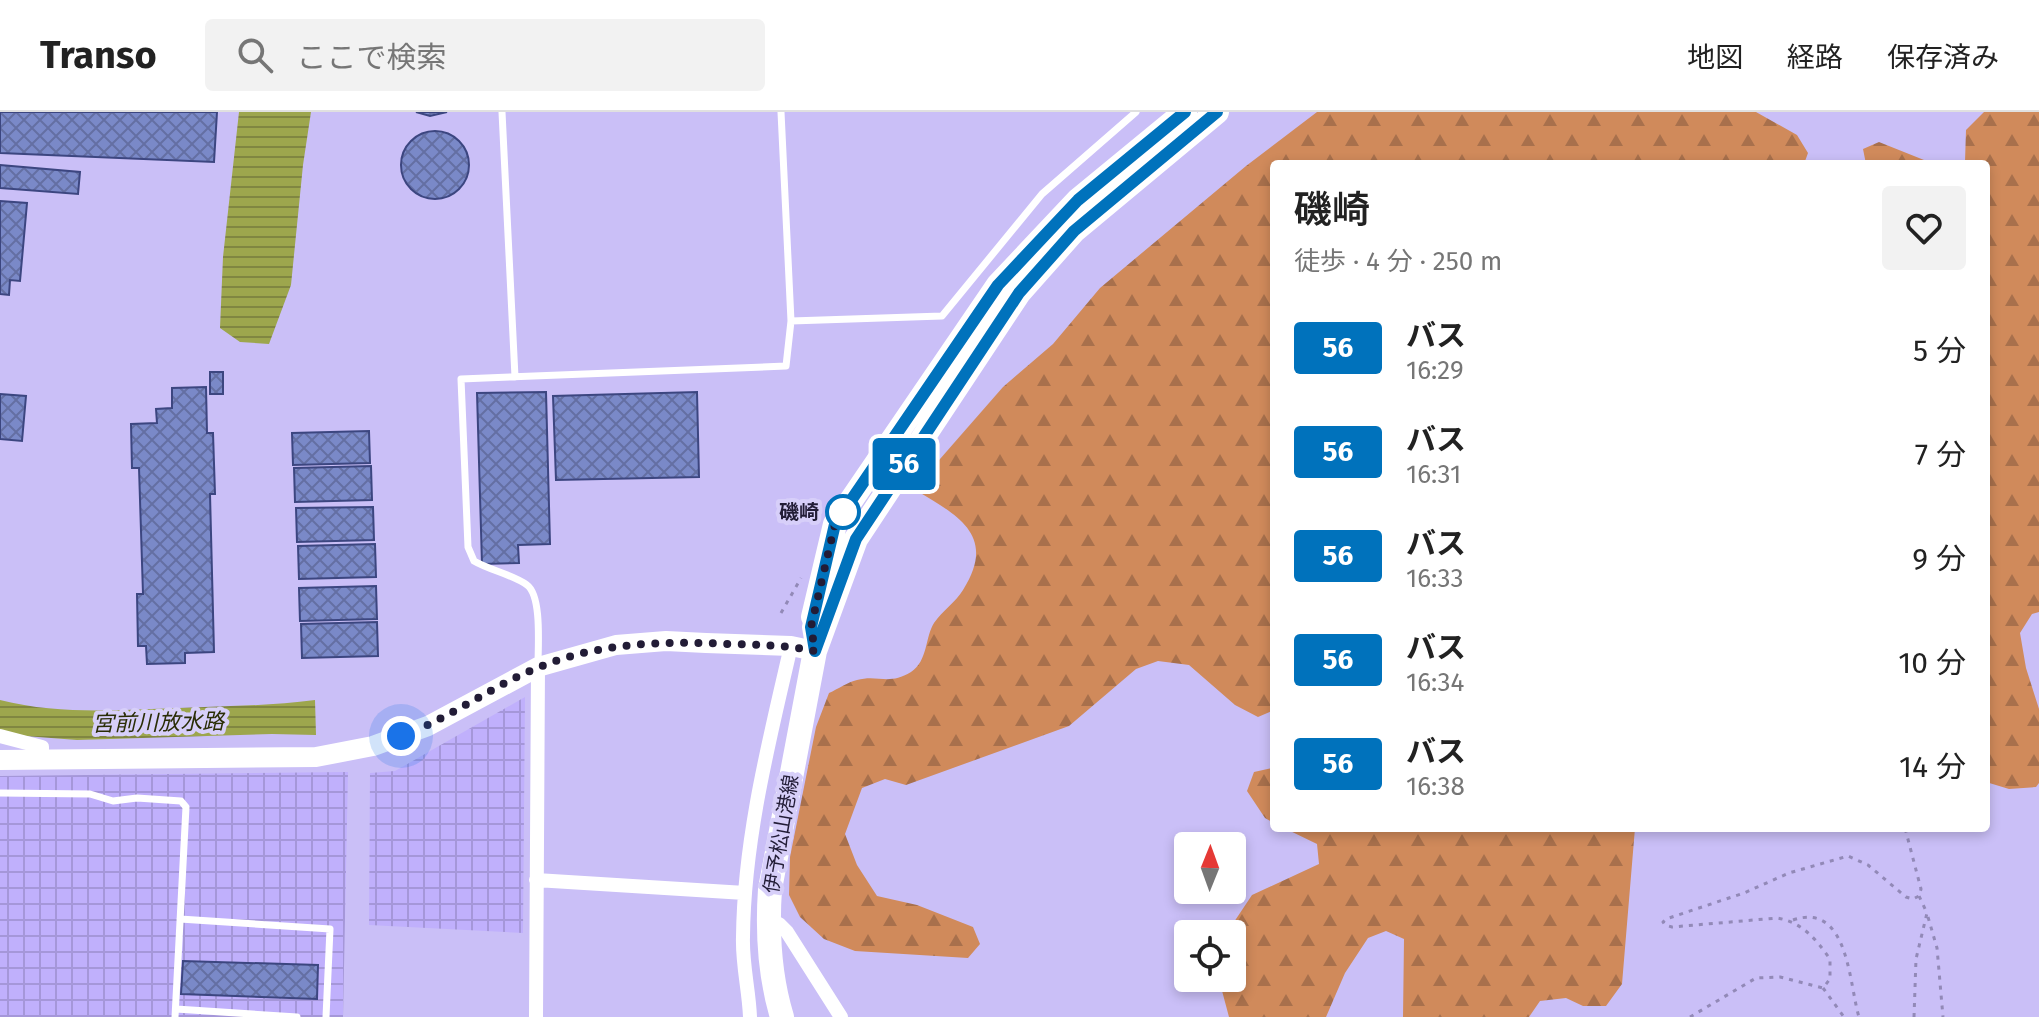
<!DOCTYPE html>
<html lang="ja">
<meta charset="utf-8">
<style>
body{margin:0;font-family:"Fira Sans","Noto Sans JP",sans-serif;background:#f2f2f2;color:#222;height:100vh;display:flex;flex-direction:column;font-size:30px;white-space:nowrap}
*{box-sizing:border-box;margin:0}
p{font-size:26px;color:#767676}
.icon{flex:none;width:44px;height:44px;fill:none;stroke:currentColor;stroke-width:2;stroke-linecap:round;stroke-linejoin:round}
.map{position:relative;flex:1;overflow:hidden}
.details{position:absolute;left:1270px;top:48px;width:720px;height:672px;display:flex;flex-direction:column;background:#fff;border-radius:8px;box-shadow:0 4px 12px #0003}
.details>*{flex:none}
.badge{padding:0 16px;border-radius:6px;font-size:28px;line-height:52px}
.needle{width:52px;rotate:1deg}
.tools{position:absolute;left:1174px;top:720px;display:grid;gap:16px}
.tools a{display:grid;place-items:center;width:72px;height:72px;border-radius:8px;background:#fff;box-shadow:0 4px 12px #0003;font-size:40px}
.you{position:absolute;width:40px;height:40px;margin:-20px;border:6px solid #fff;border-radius:50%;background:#1a73e8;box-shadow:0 0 0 12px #1a73e833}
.map>.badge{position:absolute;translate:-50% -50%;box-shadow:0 0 0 4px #fff}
.round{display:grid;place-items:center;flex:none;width:84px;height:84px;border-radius:8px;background:#f2f2f2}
.headline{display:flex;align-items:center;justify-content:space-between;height:136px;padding:0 24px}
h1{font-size:38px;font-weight:600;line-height:60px}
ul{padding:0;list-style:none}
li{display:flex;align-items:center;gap:24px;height:104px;padding:0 24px}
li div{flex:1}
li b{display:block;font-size:30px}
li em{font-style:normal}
li .badge{min-width:88px;font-weight:700;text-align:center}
header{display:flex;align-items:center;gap:48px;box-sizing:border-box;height:112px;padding:0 40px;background:#fff;border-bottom:2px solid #e0e0e0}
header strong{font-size:38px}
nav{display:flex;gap:44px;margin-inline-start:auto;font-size:28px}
.search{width:560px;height:72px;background:#f2f2f2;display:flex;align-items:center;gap:20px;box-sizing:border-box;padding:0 28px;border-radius:8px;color:#767676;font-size:30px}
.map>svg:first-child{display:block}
</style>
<header>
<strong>Transo</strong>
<div class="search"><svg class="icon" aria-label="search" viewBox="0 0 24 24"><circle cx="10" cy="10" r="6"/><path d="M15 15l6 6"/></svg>ここで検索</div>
<nav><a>地図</a><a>経路</a><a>保存済み</a></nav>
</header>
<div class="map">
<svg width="2039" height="905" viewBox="0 0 2039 905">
<defs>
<pattern id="industrial-grid" width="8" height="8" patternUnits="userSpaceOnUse" patternTransform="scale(2)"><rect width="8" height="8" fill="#c0b0fc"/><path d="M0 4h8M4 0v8" fill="none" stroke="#a597d9"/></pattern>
<pattern id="forest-firs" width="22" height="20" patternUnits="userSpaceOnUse" patternTransform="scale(2)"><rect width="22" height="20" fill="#d08a5b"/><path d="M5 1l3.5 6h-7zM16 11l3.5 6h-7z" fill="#a8704c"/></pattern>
<pattern id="water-rules" width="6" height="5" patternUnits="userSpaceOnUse" patternTransform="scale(2)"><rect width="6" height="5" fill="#9da64d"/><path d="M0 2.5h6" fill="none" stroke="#808641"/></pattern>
<pattern id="building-cross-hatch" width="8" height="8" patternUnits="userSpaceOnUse" patternTransform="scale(2)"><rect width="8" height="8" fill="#7a89c8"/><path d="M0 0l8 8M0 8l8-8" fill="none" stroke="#646fa3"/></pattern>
</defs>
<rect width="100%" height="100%" fill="#cabff7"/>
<!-- industrial -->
<path fill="url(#industrial-grid)" d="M 525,585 L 523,821 L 369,813 L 370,661 L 395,659 Z
M 348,660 L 343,905 L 0,905 L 0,664 Z"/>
<!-- forest -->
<path fill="url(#forest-firs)" d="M 1317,0 L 1756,0 L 1797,23 L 1808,41 L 1804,52 L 1274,52 L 1274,598 L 1258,605 L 1235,593 L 1189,553 L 1158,549 L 1136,557 L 1069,614 L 906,673 L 885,667 L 862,676 L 845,722 L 857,753 L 877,784 L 917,793 L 973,815 L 980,832 L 968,846 L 855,839 L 824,827 L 800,805 L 789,783 L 790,745 L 816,615 L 829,581 C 838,577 848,570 857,568 C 878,562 888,574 911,560 C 928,549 925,525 934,511 C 942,499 956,490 963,478 C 997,424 959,404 917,379 L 933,355 L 1003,275 L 1053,232 L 1100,176 L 1246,54 Z
M 1984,0 L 2039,0 L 2039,500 L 2032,502 L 2020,521 L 2026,556 L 2039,597 L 2039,671 L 2036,675 L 2009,677 L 1986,670 L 1986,52 L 1961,52 L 1965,50 L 1966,18 Z
M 1879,30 L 1934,52 L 1866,52 L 1863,37 Z
M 1274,651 L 1274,711 L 1265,706 L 1247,679 L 1254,660 L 1272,656 Z
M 1284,716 L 1635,716 L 1622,872 L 1606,894 L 1583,894 L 1566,886 L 1540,889 L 1529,905 L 1403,905 L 1404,827 L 1386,819 L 1368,826 L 1345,861 L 1326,905 L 1229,905 L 1221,875 L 1223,866 L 1232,866 L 1232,813 L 1252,783 L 1319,752 L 1317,732 Z"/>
<!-- water -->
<path fill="url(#water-rules)" d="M 239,0 L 311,0 L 303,53 L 291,173 L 269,232 L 240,230 L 220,216 L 223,145 Z
M 0,588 C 59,603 118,598 179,596 C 225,594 270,594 315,588 L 316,623 L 272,622 L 77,628 L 25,624 L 0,618 Z"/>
<!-- building -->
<path fill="url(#building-cross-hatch)" stroke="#3c4680" stroke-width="2" d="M 0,0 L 217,0 L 214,50 L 0,41 Z
M 416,0 L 447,0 L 430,4 Z
M401 53a34 34 0 1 1 68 0a34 34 0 1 1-68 0Z
M 0,53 L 80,60 L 78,82 L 0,76 Z
M 0,89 L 27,91 L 20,169 L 10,168 L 9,183 L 0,182 Z
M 210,260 L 223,260 L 223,282 L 210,282 Z
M 206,275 L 207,321 L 213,321 L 215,382 L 210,382 L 214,540 L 185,541 L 185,551 L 147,552 L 146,534 L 138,534 L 137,482 L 143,482 L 139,356 L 132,356 L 131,312 L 157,311 L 156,297 L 172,296 L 172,276 Z
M 546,280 L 550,432 L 518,433 L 519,451 L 482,452 L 477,281 Z
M 697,280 L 699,365 L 556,368 L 553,284 Z
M 0,282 L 26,284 L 22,329 L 0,327 Z
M 369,319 L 370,351 L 293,353 L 292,321 Z
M 371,354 L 372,388 L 295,390 L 294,356 Z
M 373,395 L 374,428 L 297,430 L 296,396 Z
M 375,432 L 376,465 L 299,467 L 298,434 Z
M 376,474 L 377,507 L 300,509 L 299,476 Z
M 377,510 L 378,544 L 302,546 L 301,512 Z
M 183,849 L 318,853 L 317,887 L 181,882 Z"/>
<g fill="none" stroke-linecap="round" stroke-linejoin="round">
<!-- path -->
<path stroke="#9289b7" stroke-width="3" stroke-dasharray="4 6" stroke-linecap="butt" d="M 781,501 L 801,466
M 1928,805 L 1937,836 L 1943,905
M 1793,808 C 1849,789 1849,873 1859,905
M 1823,876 L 1844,905
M 1690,905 L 1756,866 L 1780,865 L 1823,876 L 1830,867 L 1830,847 C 1816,827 1802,810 1777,806 L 1672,815 L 1665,813 L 1663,810 L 1666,807 L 1744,781 L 1789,761 L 1848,744 L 1868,753 L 1906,785 L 1913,787 L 1919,784 L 1921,777 L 1905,716
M 1914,905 L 1916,847 L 1927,801 L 1919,784"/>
<!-- lane -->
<path stroke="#fff" stroke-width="7" d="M 502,0 L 515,265
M 791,209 L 942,204 L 1042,82 L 1136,0
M 538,553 C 538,534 542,484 527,473 C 514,463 489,458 474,449 L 468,435 L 461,267 L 786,254 L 791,209 L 781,0
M 0,681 L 90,682 L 113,689 L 137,686 L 181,689 L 186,695 L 175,905
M 180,807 L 330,817 L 326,905
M 176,897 L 297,905"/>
<!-- street -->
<path stroke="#fff" stroke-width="14" d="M 0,624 L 42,635 L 42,647
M 536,768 L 745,781
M 768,808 L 779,812 L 787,820 L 841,905
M 536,905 L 538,555
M 750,905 C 749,878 742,852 743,825 C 744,727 769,629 791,534"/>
<!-- secondary -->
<path stroke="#fff" stroke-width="20" d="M 0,648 L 316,645 L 373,634 L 428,614 L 538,555 L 616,533 L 666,529 L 706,531 L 791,534 L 815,539"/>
<!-- primary -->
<path stroke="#fff" stroke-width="24" d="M 813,505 L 835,412 L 998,173 L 1078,88 L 1185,0
M 782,905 C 769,862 767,821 770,777 L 815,539 L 856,427 L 1019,181 L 1074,119 L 1217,0"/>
</g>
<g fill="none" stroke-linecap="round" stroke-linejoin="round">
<!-- line casing -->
<g stroke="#fff" stroke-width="18">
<path id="line" d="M 1185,0 L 1078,88 L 998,173 L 835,412 L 811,515 L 815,539 L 856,427 L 1019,181 L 1074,119 L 1217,0"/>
</g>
<!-- line -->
<use href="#line" stroke="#0072bc" stroke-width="12"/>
<!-- walk -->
<path stroke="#221c36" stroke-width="8" stroke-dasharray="0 14.4" d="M 401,624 C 449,607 490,575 537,556 C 599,530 664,529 730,532 C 759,533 787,533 815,539 L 811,515 L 835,412 L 843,400"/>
</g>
<!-- markers -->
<circle fill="#fff" stroke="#0072bc" stroke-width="4" cx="843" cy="400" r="16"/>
<g text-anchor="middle" stroke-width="8" stroke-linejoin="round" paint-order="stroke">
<!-- stop labels -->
<g font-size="20" font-weight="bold" fill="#221c36" stroke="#d7cff9" text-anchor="end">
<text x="819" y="407">磯崎</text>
</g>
<!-- street labels -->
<g font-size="20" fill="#221c36" stroke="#d7cff9">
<text transform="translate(781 722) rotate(-80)" y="7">伊予松山港線</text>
</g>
<!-- water labels -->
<g font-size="22" font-style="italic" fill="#2a2d06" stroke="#d7cff9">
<text transform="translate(158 610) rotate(-1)" y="8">宮前川放水路</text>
</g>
</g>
</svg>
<div class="tools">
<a><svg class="needle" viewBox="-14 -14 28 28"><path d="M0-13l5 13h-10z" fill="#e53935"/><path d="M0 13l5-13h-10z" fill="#767676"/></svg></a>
<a><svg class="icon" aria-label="locate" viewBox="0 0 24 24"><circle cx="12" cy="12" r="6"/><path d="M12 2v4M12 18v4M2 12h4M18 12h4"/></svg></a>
</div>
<div class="you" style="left:401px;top:624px"></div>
<b class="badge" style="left:904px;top:352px;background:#0072bc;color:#fff">56</b>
<section class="details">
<div class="headline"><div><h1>磯崎</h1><p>徒歩 · 4 分 · 250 m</p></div><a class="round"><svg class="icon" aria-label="heart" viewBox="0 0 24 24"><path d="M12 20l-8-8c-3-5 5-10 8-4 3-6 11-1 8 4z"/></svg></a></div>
<ul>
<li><span class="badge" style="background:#0072bc;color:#fff">56</span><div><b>バス</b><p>16:29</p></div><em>5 分</em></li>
<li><span class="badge" style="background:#0072bc;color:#fff">56</span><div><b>バス</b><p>16:31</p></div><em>7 分</em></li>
<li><span class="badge" style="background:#0072bc;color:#fff">56</span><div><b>バス</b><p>16:33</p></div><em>9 分</em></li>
<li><span class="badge" style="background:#0072bc;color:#fff">56</span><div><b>バス</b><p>16:34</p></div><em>10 分</em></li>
<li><span class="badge" style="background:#0072bc;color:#fff">56</span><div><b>バス</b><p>16:38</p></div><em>14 分</em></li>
</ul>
</section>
</div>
